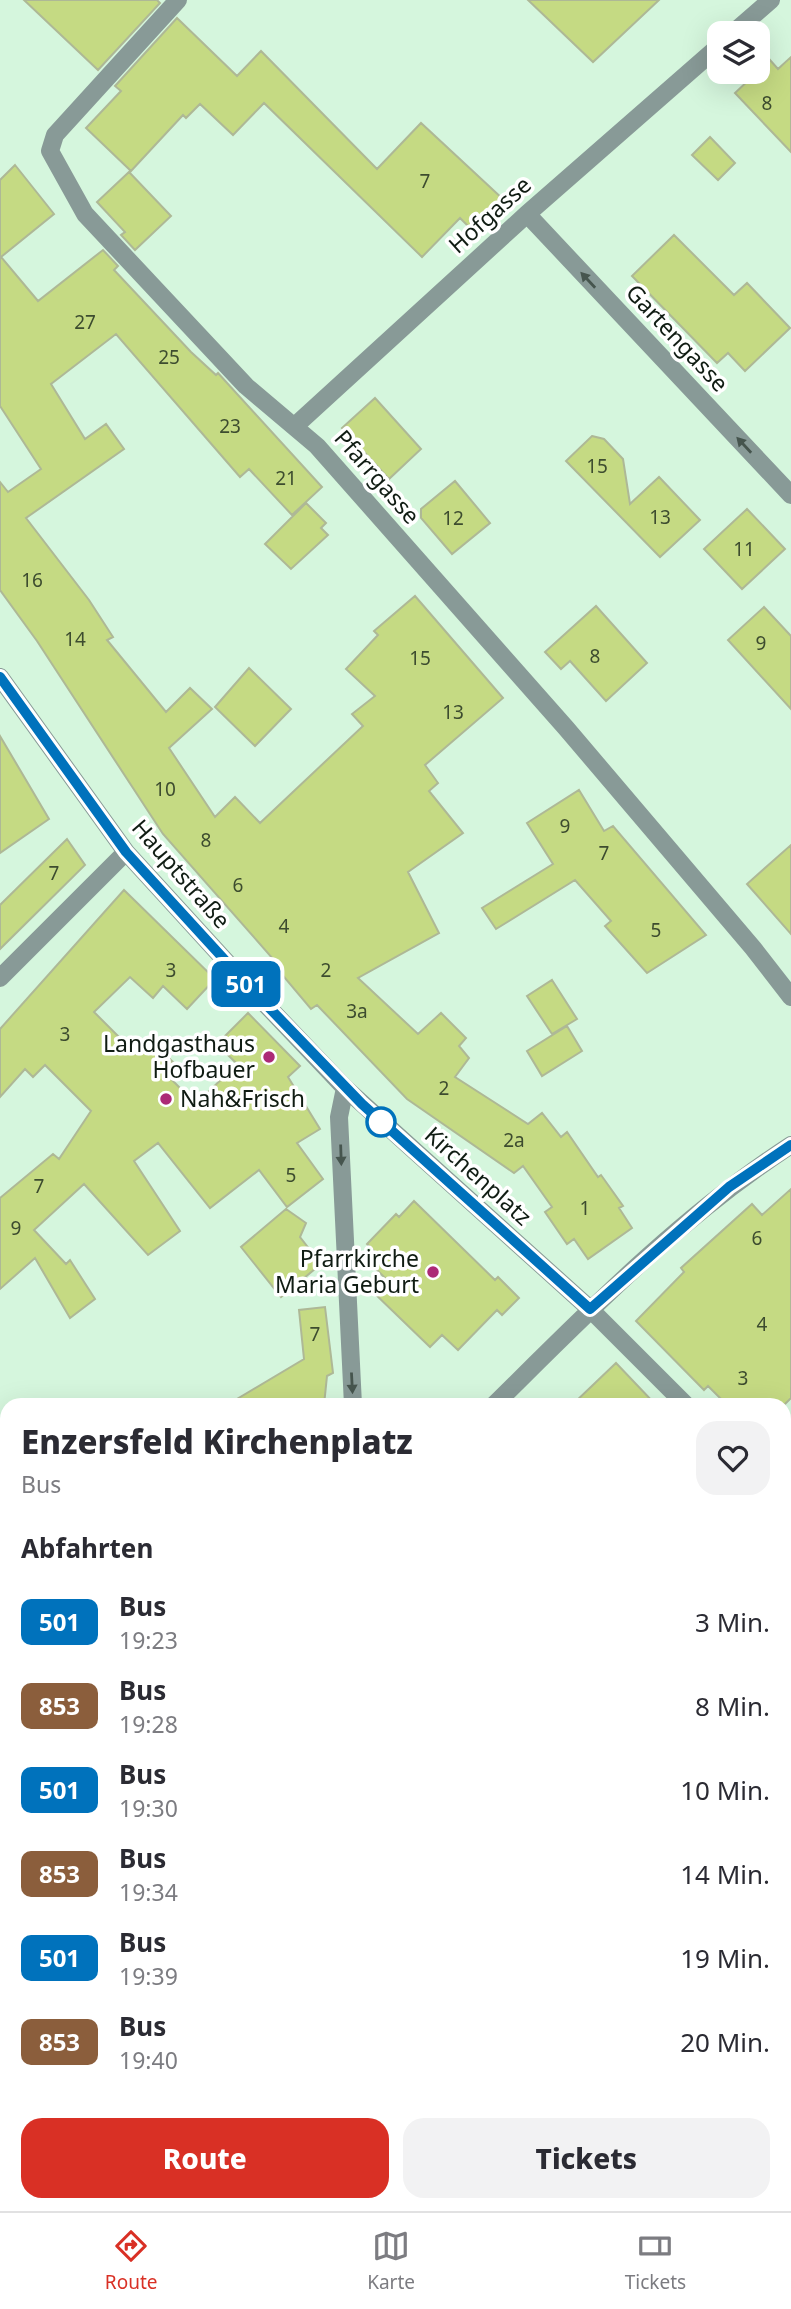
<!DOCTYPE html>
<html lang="de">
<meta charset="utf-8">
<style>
body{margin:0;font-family:"Noto Sans",sans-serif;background:#f2f2f3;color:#2b2b33;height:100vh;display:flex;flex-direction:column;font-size:26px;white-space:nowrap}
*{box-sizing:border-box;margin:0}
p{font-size:23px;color:#7c7c81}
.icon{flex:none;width:38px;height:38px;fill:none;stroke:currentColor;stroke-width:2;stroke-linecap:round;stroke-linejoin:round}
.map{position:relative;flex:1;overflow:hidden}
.drawer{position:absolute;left:0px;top:1398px;width:791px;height:814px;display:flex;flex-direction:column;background:#fff;border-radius:21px 21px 0 0;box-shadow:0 7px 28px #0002}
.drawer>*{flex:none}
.badge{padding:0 14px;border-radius:10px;font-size:24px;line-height:46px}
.tools{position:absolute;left:707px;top:21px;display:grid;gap:14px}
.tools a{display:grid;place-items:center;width:63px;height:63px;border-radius:14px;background:#fff;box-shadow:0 7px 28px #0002;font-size:35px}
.map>.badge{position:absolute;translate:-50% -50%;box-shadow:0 0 0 4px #fff}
h2{padding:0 21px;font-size:26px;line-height:63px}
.round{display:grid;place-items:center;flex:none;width:74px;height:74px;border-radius:21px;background:#f2f2f3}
.head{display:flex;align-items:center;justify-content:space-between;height:119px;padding:0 21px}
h1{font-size:33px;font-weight:800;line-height:52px}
.action{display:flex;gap:14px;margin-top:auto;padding:14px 21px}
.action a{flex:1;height:80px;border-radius:21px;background:#d93025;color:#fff;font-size:28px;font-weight:800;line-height:80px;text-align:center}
.action a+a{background:#f2f2f3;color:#2b2b33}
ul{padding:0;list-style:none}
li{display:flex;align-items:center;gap:21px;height:84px;padding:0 21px}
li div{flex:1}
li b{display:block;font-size:26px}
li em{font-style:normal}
li .badge{min-width:77px;font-weight:700;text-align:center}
.tabs{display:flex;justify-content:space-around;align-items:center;height:98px;border-top:2px solid #e1e1e2;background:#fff;font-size:19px;color:#7c7c81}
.tabs a{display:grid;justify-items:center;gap:4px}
.tabs .active{color:#d93025}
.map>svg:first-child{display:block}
</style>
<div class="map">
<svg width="791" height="2211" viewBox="0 0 791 2211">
<rect width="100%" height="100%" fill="#d5f6dd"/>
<!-- building -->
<path fill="#c5da83" stroke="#aeb896" stroke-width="2" d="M 24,0 L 157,0 L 160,3 L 98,70 Z
M 528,0 L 659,0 L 593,62 Z
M 177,18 L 237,76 L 261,51 L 377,169 L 421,123 L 505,201 L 472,230 L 460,218 L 422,257 L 264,103 L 233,135 L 200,104 L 186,118 L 183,115 L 131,171 L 86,128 L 121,91 L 115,86 Z
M 791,57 L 791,152 L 735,93 L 770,60 L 778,69 Z
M 710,137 L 735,163 L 718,180 L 692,155 Z
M 15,165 L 54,214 L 1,257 L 38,301 L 103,250 L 118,266 L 114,270 L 191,352 L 216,375 L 218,373 L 322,487 L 292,515 L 249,469 L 240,477 L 116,334 L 51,384 L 85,439 L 106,424 L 124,449 L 26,518 L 89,600 L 113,637 L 107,640 L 166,712 L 190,688 L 212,709 L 169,748 L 215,817 L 235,797 L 260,823 L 363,726 L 352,714 L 375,696 L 346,669 L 378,635 L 374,631 L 415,596 L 503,698 L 425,765 L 438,783 L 429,791 L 463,833 L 408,872 L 439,933 L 358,978 L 418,1034 L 441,1013 L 466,1038 L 459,1046 L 469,1058 L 455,1077 L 528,1124 L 542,1113 L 561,1137 L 567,1132 L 598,1177 L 601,1175 L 623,1206 L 619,1208 L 632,1228 L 588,1259 L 574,1239 L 567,1244 L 545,1212 L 552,1207 L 523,1166 L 514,1173 L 407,1099 L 317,1005 L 311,1009 L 279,971 L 281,968 L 163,834 L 37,641 L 0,590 L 0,482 L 8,492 L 41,469 L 0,406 L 0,180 Z
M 129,172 L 171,216 L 135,250 L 121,235 L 125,232 L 97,202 Z
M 674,235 L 734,295 L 747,283 L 790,328 L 745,371 L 728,353 L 717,363 L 632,276 Z
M 375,398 L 421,449 L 389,479 L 342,428 Z
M 592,436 L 604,439 L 623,459 L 630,504 L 659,477 L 700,520 L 660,557 L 566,461 Z
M 455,481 L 490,523 L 452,554 L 421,518 L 421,509 Z
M 306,503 L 326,523 L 321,528 L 328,535 L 291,569 L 265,544 Z
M 747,509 L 785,549 L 742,589 L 704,549 Z
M 596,606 L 647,663 L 606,701 L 570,661 L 561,669 L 545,652 Z
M 764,607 L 791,636 L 791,709 L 728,640 Z
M 249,668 L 291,709 L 255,746 L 215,707 Z
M 0,736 L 49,819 L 0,853 Z
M 579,790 L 604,831 L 613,826 L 706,935 L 647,973 L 605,926 L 611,921 L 575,880 L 496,929 L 482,908 L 553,864 L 527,823 Z
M 67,839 L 85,865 L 0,949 L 0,905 Z
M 791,845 L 791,934 L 747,884 Z
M 124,890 L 215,979 L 187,1009 L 163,986 L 153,998 L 130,977 L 94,1012 L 136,1054 L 150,1040 L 173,1062 L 164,1072 L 196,1104 L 237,1064 L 217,1044 L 248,1013 L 300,1066 L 288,1077 L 320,1129 L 297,1143 L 323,1179 L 287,1207 L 259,1170 L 210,1208 L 158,1143 L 134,1161 L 180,1231 L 148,1255 L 84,1184 L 34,1230 L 66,1264 L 70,1260 L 95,1299 L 70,1318 L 35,1258 L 0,1289 L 0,1198 L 53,1154 L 59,1159 L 91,1111 L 45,1065 L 33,1077 L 25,1069 L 0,1097 L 0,1029 Z
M 552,980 L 577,1019 L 552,1034 L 527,996 Z
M 567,1026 L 582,1051 L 542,1076 L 527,1051 Z
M 791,1189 L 791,1398 L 784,1405 L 727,1405 L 708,1386 L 704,1390 L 636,1321 L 684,1272 L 681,1268 L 752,1204 L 762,1215 Z
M 414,1201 L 495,1280 L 498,1277 L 519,1298 L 502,1315 L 497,1310 L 458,1350 L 442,1335 L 430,1347 L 373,1292 L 386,1279 L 374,1267 L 382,1259 L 367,1244 L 396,1214 L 399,1217 Z
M 286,1209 L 306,1223 L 300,1237 L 321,1264 L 281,1297 L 241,1247 Z
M 325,1307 L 333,1373 L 327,1376 L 324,1405 L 227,1405 L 304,1359 L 299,1310 Z
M 616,1363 L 656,1405 L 572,1405 Z"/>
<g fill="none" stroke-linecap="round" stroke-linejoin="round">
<!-- minor -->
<path stroke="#889a97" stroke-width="18" d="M 178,0 L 55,135 L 50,151 L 85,214 L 246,386 L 317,446 L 566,728 L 753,948 L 791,997
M 733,33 L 771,0
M 527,214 L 791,495
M 296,425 L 527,214 L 719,46
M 0,677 L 126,852 L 253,991 L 345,1088 L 590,1309 L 686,1405
M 0,978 L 126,852
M 345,1088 L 339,1117 L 353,1405
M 494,1405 C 588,1312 679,1218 791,1145
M 784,1480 L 791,1475
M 784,1504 L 791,1511
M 0,1725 L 7,1723
M 784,1739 L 791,1732
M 0,1793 L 7,1800
M 784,1891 L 791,1899
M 434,2205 L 440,2211
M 206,2211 L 212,2205"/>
</g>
<!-- one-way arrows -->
<defs><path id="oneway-solid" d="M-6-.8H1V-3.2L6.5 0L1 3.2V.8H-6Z" transform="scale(1.75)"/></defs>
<g fill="#46554e">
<use href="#oneway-solid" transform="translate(588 280) rotate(-133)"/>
<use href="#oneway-solid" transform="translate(744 445) rotate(-133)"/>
<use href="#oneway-solid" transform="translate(341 1155) rotate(88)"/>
<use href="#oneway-solid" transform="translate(352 1383) rotate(87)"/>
</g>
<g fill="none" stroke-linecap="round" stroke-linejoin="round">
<!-- line casing -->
<g stroke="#fff" stroke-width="16">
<path id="line" d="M 0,677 L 126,852 L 253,991 L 362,1104 L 590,1309 L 729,1187 L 791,1145"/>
</g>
<!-- line -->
<use href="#line" stroke="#0072bc" stroke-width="10"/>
</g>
<!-- markers -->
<g fill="#ac2a76" stroke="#fff" stroke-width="2.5">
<circle cx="269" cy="1057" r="7"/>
<circle cx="166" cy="1099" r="7"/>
<circle cx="433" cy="1272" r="7"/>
</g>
<circle fill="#fff" stroke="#0072bc" stroke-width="3.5" cx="381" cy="1122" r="14"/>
<g text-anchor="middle" stroke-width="7" stroke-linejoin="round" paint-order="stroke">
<!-- number labels -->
<g font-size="19" fill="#3d4c2f">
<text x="767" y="110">8</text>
<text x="425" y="188">7</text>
<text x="85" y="329">27</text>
<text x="169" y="364">25</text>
<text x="230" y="433">23</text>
<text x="597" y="473">15</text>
<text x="286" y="485">21</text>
<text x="660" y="524">13</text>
<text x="453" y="525">12</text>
<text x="744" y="556">11</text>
<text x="32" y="587">16</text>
<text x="75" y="646">14</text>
<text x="761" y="650">9</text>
<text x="595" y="663">8</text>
<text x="420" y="665">15</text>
<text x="453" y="719">13</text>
<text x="165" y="796">10</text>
<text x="565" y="833">9</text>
<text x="206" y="847">8</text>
<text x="604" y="860">7</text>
<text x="54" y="880">7</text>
<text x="238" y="892">6</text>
<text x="284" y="933">4</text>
<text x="656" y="937">5</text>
<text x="171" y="977">3</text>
<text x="326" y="977">2</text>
<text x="357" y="1018">3a</text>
<text x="65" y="1041">3</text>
<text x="444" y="1095">2</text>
<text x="514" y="1147">2a</text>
<text x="291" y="1182">5</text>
<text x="39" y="1193">7</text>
<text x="585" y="1215">1</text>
<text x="16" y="1235">9</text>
<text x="757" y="1245">6</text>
<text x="762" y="1331">4</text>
<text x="315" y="1341">7</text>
<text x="743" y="1385">3</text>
</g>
<!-- street labels -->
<g font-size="23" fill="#101c13" stroke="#fff">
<text transform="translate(490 215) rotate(-42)" y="8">Hofgasse</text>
<text transform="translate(677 338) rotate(47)" y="8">Gartengasse</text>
<text transform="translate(377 477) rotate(49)" y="8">Pfarrgasse</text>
<text transform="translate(181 874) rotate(49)" y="8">Hauptstraße</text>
<text transform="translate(478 1176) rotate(42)" y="8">Kirchenplatz</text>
</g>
<!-- poi labels -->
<g font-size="23" fill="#101c13" stroke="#fff" text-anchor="end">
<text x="255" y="1052">Landgasthaus<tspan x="255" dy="26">Hofbauer</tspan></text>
<text x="180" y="1107" text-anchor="start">Nah&amp;Frisch</text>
<text x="419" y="1267">Pfarrkirche<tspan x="419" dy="26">Maria Geburt</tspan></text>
</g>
</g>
</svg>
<div class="tools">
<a><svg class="icon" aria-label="layers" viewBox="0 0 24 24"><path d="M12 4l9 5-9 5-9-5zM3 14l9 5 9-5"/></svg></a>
</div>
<b class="badge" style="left:246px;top:984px;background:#0072bc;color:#fff">501</b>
<section class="drawer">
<div class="head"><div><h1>Enzersfeld Kirchenplatz</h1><p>Bus</p></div><a class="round"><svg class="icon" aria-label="heart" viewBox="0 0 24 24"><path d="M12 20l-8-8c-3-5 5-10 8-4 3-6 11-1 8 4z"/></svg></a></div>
<h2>Abfahrten</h2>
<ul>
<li><span class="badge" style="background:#0072bc;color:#fff">501</span><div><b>Bus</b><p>19:23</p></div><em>3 Min.</em></li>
<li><span class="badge" style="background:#8b5e3c;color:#fff">853</span><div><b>Bus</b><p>19:28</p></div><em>8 Min.</em></li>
<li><span class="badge" style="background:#0072bc;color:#fff">501</span><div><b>Bus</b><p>19:30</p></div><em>10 Min.</em></li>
<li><span class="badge" style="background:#8b5e3c;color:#fff">853</span><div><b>Bus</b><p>19:34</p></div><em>14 Min.</em></li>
<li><span class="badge" style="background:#0072bc;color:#fff">501</span><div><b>Bus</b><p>19:39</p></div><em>19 Min.</em></li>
<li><span class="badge" style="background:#8b5e3c;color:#fff">853</span><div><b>Bus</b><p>19:40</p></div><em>20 Min.</em></li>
</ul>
<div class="action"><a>Route</a><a>Tickets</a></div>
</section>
</div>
<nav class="tabs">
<a class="active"><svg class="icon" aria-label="directions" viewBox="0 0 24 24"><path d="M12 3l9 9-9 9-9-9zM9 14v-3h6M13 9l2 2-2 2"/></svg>Route</a>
<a><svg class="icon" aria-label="map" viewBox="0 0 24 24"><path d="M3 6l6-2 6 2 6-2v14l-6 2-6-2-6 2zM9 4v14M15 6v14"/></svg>Karte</a>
<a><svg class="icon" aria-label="tickets" viewBox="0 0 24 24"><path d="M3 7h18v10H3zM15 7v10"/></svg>Tickets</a>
</nav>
